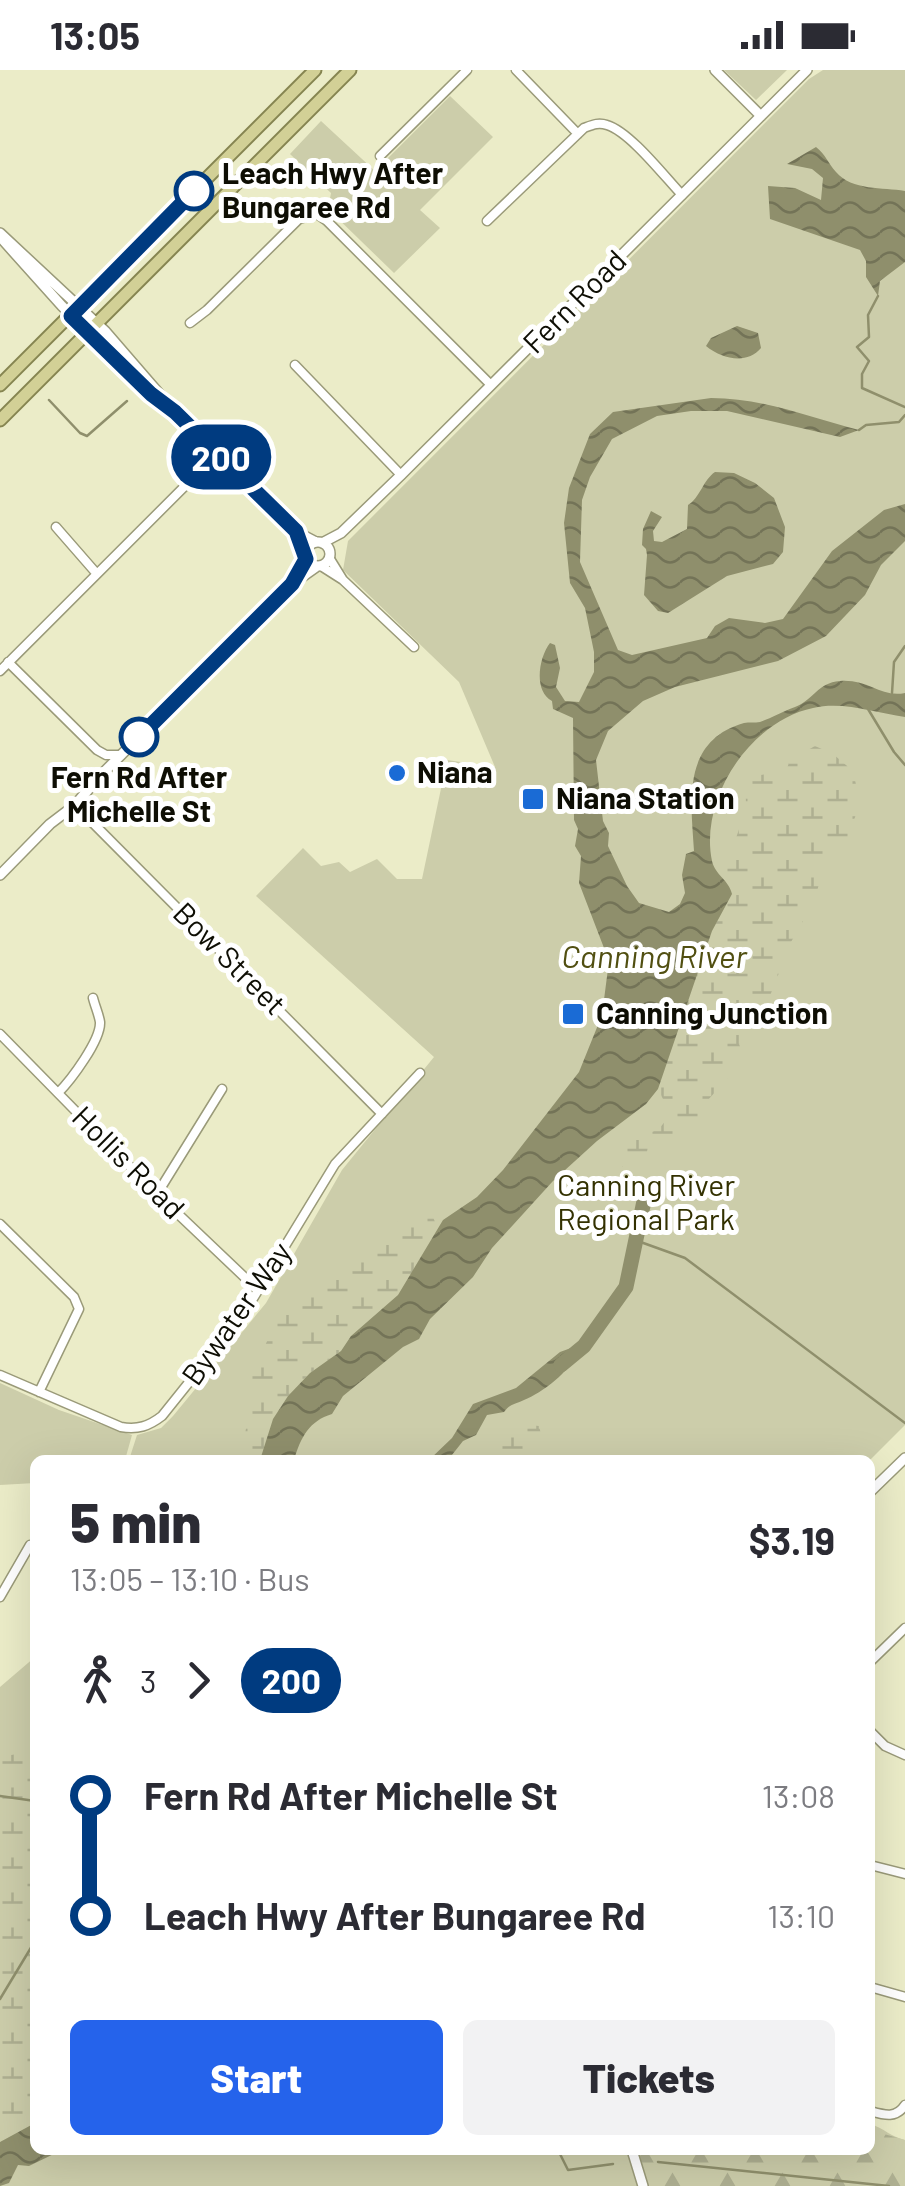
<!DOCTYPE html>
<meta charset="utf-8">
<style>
body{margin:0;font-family:Barlow,sans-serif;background:#f2f2f3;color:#2b2b33;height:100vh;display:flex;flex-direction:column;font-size:38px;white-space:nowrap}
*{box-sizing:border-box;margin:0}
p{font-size:32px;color:#7c7c81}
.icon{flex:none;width:55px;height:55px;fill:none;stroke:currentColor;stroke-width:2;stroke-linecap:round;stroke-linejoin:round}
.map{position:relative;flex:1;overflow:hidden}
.drawer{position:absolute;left:30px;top:1385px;width:845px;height:700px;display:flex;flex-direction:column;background:#fff;border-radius:15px;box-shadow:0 10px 40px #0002}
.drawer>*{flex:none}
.badge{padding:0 20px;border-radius:32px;font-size:35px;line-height:65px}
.map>.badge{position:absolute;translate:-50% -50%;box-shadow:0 0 0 5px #fff}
.legs{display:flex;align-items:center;gap:15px;height:110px;padding:0 40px;font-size:32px}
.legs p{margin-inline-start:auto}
.summary{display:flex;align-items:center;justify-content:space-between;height:170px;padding:0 40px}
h1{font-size:55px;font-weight:800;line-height:75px}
.primary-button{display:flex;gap:20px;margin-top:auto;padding:20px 40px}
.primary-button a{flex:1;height:115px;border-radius:15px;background:#2563eb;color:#fff;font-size:40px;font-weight:800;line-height:115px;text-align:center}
.primary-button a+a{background:#f2f2f3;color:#2b2b33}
ul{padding:0 40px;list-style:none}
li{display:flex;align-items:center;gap:35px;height:120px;font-size:38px}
li i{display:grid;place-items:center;width:15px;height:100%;margin:0 12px;background:currentColor}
li i::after{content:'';width:25px;height:25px;margin:-12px;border:8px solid;border-radius:50%;background:#fff}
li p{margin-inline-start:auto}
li:first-child i{background:linear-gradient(#0000 50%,currentColor 0)}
li:last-child i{background:linear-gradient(currentColor 50%,#0000 0)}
.status{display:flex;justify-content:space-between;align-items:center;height:70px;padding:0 50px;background:#fff;direction:ltr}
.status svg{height:28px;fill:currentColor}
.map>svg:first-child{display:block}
</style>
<div class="status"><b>13:05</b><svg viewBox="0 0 49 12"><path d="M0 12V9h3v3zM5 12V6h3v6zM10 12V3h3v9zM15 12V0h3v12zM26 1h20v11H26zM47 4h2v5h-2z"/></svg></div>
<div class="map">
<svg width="905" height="2116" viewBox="0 0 905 2116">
<defs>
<pattern id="forest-firs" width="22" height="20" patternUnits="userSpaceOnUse" patternTransform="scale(2.5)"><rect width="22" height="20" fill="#cccdaa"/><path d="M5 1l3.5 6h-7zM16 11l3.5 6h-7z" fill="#aeaf91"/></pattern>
<pattern id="wetland-marsh" width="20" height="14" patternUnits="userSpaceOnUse" patternTransform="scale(2.5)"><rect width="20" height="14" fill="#cccdaa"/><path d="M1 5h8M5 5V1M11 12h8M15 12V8" fill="none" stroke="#aeaf91"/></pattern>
<pattern id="water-waves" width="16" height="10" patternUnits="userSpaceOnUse" patternTransform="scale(2.5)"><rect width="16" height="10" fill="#8f8f6c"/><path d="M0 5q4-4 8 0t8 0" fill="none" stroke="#737357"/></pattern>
</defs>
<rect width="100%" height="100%" fill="#ebecc8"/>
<!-- green -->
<path fill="#cccdaa" d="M 724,0 L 787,0 L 756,30 Z
M 823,0 L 905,0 L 905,1355 L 870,1390 L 129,1390 L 137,1365 L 161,1358 L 173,1346 L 266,1233 L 342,1100 L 434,987 L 256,826 L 303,778 L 321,796 L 339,792 L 350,802 L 377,789 L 397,809 L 422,809 L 447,690 L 495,697 L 459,612 L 343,500 L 348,471 L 809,9 Z
M 450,26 L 493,67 L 420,140 L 440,158 L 394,203 L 328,139 L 331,123 L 290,84 L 321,51 L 375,101 Z
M 0,1313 L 59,1340 L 132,1365 L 125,1390 L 35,1390 L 35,1413 L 0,1415 Z
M 35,1587 L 35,2080 L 870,2080 L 870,2054 C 884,2058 891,2067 905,2070 L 905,2116 L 0,2116 L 0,1617 Z"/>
<!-- forest -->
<path fill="url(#forest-firs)" d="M 870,2060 L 905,2070 L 905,2116 L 650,2116 L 643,2102 L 639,2080 L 870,2080 Z"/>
<!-- wetland -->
<path fill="url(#wetland-marsh)" d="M 815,676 L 833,684 L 853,701 L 860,733 L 844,778 L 824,796 L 814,832 L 791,872 L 766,936 L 739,974 L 742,982 L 727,1009 L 707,1031 L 700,1047 L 691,1056 L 685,1070 L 648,1079 L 640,1099 L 628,1104 L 620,1093 C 630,1045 657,1081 669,1041 L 658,1019 L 698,897 L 731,817 L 720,805 C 730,782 740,762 745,738 C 748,726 742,719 748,707 L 786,701 L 790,690 Z
M 423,1137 L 431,1142 L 437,1157 L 426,1182 L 398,1225 L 352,1266 L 341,1281 L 310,1303 L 288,1326 L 273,1349 L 260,1390 L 249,1390 L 245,1364 L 251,1331 L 242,1302 L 255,1281 L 261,1281 C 271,1271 268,1257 277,1246 C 300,1221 335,1207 362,1188 C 386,1171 393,1146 423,1137 Z
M 508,1353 L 539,1356 L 542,1368 L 524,1390 L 485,1390 L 494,1367 Z
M 17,1684 L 35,1687 L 35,2053 L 0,2072 L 0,1687 Z"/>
<!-- water -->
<path fill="url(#water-waves)" d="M 816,77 C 826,85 828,93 836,102 C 852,121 883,117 905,121 L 905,192 L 880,211 L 878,226 L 866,207 L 866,191 L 860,180 L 770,149 L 768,116 L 795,118 L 821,130 L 823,108 L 812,99 L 787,94 Z
M 737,256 L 758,263 L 761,278 C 747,295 722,289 706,276 L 711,268 Z
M 711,328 C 764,328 810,348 859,360 L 840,367 L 727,341 L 691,341 L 657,346 L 612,369 L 590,407 L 582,430 L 580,492 L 618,580 L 632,585 L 707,568 L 715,556 L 729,548 L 765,553 L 783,549 L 832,481 L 884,440 L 905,434 L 905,471 L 881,495 L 865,525 L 826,566 L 778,591 L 675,617 L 643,631 L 608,661 L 596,690 L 603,751 L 609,763 L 608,776 L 627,816 L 639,833 L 669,842 L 680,834 L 685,823 L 682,805 L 686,784 L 694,781 C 691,732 681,671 744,653 C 749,652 755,653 760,652 C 769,649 784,641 795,637 C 815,629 817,613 840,611 C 869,609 881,628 905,623 L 905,647 C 875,643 844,631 813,638 C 750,651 699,729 712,791 C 715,805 729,810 732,824 L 712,861 L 658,1019 L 646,1034 L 597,1071 L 553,1111 L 492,1178 L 473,1207 L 430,1249 L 419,1269 L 403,1277 L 343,1326 L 332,1344 C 309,1351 301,1367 294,1390 L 260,1390 L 273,1349 L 288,1326 L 310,1303 L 341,1281 L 351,1266 L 398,1225 L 443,1150 L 477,1127 L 503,1100 L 579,1002 L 602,945 L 609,891 L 579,813 L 581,786 L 575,776 L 578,759 L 574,750 L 573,648 L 553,639 L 552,631 C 533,621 539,587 550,573 L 555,575 L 560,598 L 556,617 L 565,631 L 579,632 L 594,602 L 594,582 L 585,538 L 570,513 L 564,453 L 569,418 L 590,364 L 613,342 Z
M 715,402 L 734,403 L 755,413 L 774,428 L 785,457 L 783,482 L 773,494 L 727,506 L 668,543 L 658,541 L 644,525 L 647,485 L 646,479 L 642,475 L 643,459 L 651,441 L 662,447 L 653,461 L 654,471 L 662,472 L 687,459 L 688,435 C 700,428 703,410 715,402 Z
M 571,1278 L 577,1282 C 571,1301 542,1323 524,1330 C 514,1335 511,1333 504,1342 L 487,1345 L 476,1365 L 463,1371 L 448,1390 L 429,1390 L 452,1368 L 473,1334 L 516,1318 L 560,1282 Z
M 35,2053 L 35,2080 L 62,2080 L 29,2096 L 18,2095 L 9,2113 L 0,2116 L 0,2072 Z"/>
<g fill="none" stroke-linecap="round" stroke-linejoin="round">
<!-- stream -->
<path stroke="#8f8f6c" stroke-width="2.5" d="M 878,226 L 868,245 L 869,267 L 857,277 L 869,291 L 862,304 L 862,318 L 905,337
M 49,330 L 80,363 L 87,366 L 127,331
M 859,360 L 866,355 L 899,352 L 905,345
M 892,623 L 894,592 L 905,576
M 868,639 L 894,682 L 905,695
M 635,1170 L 685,1188 L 905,1353
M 0,1726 L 35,1731
M 0,1929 L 35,1871
M 558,2080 L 568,2100 L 613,2094
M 658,2092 L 889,2116"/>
<!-- river -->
<path stroke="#8f8f6c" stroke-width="15" d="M 561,1295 L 584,1276 L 626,1217 L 644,1131"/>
<!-- minor casing -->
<g stroke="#9a9a79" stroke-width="11">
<path id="minor" d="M 516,0 L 578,64
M 380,86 L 467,0
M 487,151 L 584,58 C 592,55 598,52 607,55 C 630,62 664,106 682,125
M 190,253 L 207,240 L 299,149 L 317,144 L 327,151 L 491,315
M 295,295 L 401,405
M 56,457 L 97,504
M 330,489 L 343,510
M 321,496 L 343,510 L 414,577
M 8,592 L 97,680 L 106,685 L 121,685
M 0,601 L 217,384
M 75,735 L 382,1044
M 0,964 L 157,1124 L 258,1220
M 58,1023 C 71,1010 101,970 100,952 C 99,945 95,936 93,928
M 157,1124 L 222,1019
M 0,1154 L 74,1227 L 79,1239 L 39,1322
M 0,1305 L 121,1357 C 138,1360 149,1356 162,1346 L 243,1245 L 335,1094 L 420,1003
M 0,1527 L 30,1475
M 870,1592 L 905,1558
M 870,1661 L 885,1676 L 905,1685
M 870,1795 L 905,1804
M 870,1917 L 905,1927
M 870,2041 C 884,2045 896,2049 905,2035"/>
</g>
<!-- tertiary casing -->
<g stroke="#9a9a79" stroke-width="12">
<path id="tertiary" d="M 715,0 L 761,46
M 0,163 L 105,261 L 175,342 L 295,461 L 316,472
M 1,168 L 62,236 L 151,324 L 173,341
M306 484a12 12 0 1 1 24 0a12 12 0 1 1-24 0Z
M 322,473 L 341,463 L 401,405 L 807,0
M 0,805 L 50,754 L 75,735 L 100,706 L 292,514 L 316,497
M 870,1422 L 905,1388
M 632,2080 L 643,2116"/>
</g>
<!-- trunk casing -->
<g stroke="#868551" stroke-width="15">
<path id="trunk" d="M 0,315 L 315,0
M 0,350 L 350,0"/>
</g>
<!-- minor -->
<use href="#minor" stroke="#fff" stroke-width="8"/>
<!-- tertiary -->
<use href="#tertiary" stroke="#fff" stroke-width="9"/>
<!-- trunk -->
<use href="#trunk" stroke="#d2d096" stroke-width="11"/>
</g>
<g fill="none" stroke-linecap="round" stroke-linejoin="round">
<!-- line-1 casing -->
<g stroke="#fff" stroke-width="22">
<path id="line-1" d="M 139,667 L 292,514 L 306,489 L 296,461 L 175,342 L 151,324 L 71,246 L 194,121"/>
</g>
<!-- line-1 -->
<use href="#line-1" stroke="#003b80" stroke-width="15"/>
</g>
<!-- markers -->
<g fill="#fff" stroke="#003b80" stroke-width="5">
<circle cx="194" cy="121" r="18"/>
<circle cx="139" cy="667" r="18"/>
</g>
<g fill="#1a6bd5" stroke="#fff" stroke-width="4">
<circle cx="397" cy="703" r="10"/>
<rect x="521" y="717" width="24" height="24" rx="5"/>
<rect x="561" y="932" width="24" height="24" rx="5"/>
</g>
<g text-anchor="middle" stroke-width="10" stroke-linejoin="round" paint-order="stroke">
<!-- stop labels -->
<g font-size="30" font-weight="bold" fill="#0e0e04" stroke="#fff" text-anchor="start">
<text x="222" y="114">Leach Hwy After<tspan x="222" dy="34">Bungaree Rd</tspan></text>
<text x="139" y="718" text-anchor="middle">Fern Rd After<tspan x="139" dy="34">Michelle St</tspan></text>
</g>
<!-- street labels -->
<g font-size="30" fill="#0e0e04" stroke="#fff">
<text transform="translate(575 232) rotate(-45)" y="10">Fern Road</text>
<text transform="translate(229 889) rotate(45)" y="10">Bow Street</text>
<text transform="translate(128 1093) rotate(45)" y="10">Hollis Road</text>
<text transform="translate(237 1244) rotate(-55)" y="10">Bywater Way</text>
</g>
<!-- poi labels -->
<g font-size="30" font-weight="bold" fill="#0e0e04" stroke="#fff" text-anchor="start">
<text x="417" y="713">Niana</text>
<text x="556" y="739">Niana Station</text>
<text x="596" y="954">Canning Junction</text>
</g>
<!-- park labels -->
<g font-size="30" fill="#333101" stroke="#fff">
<text x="646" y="1126">Canning River<tspan x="646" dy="34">Regional Park</tspan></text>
</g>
<!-- water labels -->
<g font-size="32" font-style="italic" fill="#514f11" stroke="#fff">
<text x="654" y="898">Canning River</text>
</g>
</g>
</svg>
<b class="badge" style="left:221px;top:387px;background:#003b80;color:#fff">200</b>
<section class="drawer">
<div class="summary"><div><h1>5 min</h1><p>13:05 – 13:10 · Bus</p></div><b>$3.19</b></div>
<div class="legs"><svg class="icon" aria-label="walk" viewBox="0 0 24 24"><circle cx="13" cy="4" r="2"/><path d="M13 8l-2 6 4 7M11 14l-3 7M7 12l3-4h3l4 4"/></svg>3<svg class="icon" aria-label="forward" viewBox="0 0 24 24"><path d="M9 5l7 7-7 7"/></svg><b class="badge" style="background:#003b80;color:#fff">200</b></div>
<ul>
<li><i style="color:#003b80"></i><b>Fern Rd After Michelle St</b><p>13:08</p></li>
<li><i style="color:#003b80"></i><b>Leach Hwy After Bungaree Rd</b><p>13:10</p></li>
</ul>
<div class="primary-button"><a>Start</a><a>Tickets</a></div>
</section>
</div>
